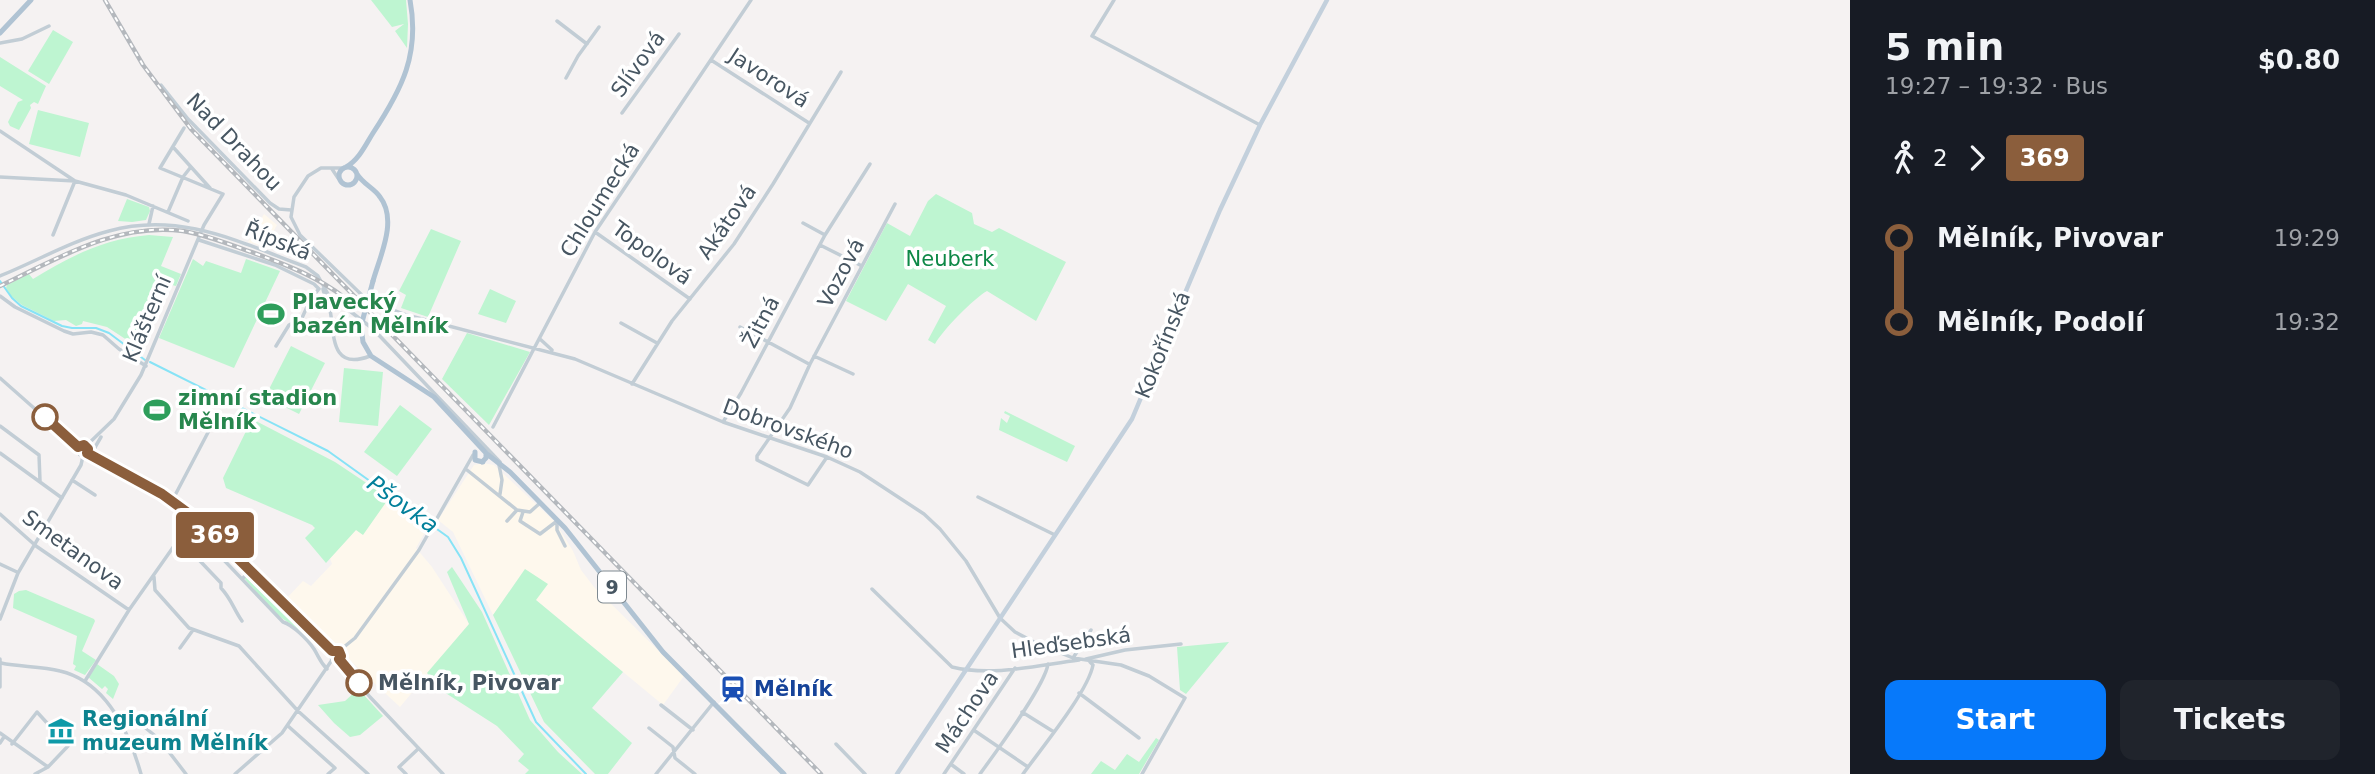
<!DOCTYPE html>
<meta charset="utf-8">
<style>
body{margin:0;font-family:"DejaVu Sans",sans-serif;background:#20242c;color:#f1f3f6;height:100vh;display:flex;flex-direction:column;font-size:26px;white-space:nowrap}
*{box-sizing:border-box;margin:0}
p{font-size:23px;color:#9ea1a6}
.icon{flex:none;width:38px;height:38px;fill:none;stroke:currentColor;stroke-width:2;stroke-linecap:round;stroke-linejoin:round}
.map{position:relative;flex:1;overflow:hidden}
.sheet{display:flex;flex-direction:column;background:#171b24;width:525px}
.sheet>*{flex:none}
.badge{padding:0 14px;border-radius:5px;font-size:24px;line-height:46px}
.map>.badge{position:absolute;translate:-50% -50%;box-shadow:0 0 0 4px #fff}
.legs{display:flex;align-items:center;gap:10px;height:77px;padding:0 35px;font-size:23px}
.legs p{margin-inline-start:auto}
.headline{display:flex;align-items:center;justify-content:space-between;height:119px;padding:0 35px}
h1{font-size:38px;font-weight:600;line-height:52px}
.primary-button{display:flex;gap:14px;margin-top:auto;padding:14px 35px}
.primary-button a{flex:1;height:80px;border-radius:14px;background:#0779fa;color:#fff;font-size:28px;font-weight:600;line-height:80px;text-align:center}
.primary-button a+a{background:#20242c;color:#f1f3f6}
ul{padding:0 35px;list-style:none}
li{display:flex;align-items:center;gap:24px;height:84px;font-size:26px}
li i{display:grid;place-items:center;width:10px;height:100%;margin:0 9px;background:currentColor}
li i::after{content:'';width:18px;height:18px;margin:-9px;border:5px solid;border-radius:50%;background:#171b24}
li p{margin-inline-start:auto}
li:first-child i{background:linear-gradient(#0000 50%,currentColor 0)}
li:last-child i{background:linear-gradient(currentColor 50%,#0000 0)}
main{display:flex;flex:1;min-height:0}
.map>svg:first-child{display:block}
</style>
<main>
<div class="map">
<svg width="1850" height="774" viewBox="0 0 1850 774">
<rect width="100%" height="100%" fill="#f5f2f2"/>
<!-- commercial -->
<path fill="#fef8ed" d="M 264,214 L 277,225 L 265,247 L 248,242 Z
M 483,463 L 494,465 L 555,522 L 573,551 L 581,570 L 594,587 L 684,676 L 663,705 L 536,600 L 525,569 L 493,615 L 453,532 L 438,520 L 474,465 Z
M 389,498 L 428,527 L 416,548 L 432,567 L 469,624 L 400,707 L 285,600 L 303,581 L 311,586 L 332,564 L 330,558 L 356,530 L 363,534 Z"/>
<!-- green -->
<path fill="#bef5d1" d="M 371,0 L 406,0 L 408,24 L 407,48 L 395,31 L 404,24 L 392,27 Z
M 53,30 L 73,42 L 49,84 L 28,71 Z
M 0,57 L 46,86 L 38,104 L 34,102 L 30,105 L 31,108 L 19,130 L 10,126 L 8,122 L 18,102 L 23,100 L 0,86 Z
M 38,110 L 89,123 L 80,157 L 29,144 Z
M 936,194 L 972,213 L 974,224 L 992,232 L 999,228 L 1066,262 L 1036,321 L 987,291 C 974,298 942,331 935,344 L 928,340 L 946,306 L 908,284 L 886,321 L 846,301 L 887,223 L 910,236 L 928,201 Z
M 127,199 L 149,207 L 150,211 L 146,220 L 132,222 L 118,221 Z
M 431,229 L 461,241 L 428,317 L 401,308 L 406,295 L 399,291 Z
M 149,235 L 173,237 L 161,266 L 181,274 L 176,286 L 172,285 L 173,281 L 167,294 L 159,291 L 146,318 L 141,320 L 130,342 L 107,327 L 83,321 L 82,324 L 76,326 L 66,320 L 54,321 L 22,305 L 11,296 L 6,288 L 7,285 L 29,274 L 33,279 C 71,256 103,239 149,235 Z
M 193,259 L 203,266 L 206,261 L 241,273 L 246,259 L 280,271 L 234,368 L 159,338 Z
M 490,289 L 516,301 L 506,323 L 478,314 Z
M 467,333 L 530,352 L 489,425 L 442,379 Z
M 291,346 L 325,363 L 299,414 L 265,397 Z
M 344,368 L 383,372 L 378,426 L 339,422 Z
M 400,405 L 432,429 L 397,476 L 364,452 Z
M 1005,411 L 1075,446 L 1067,462 L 999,430 L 1001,418 L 1007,423 L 1010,416 L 1004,413 Z
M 252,419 L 335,462 L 389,498 L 363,535 L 356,530 L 326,563 L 305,538 L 315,528 L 312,525 L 226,488 L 223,478 Z
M 452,567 L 482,612 L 530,720 L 558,752 L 582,774 L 525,774 L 529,770 L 518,761 L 524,754 L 497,726 L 444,692 L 440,679 L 434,681 L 427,673 L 469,624 L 447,572 Z
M 525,569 L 548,584 L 536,600 L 623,672 L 592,708 L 632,743 L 608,774 L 595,774 L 544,722 L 493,615 Z
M 250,573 L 301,624 L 312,638 L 310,640 C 301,630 293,626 283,619 C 273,612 252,588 244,578 Z
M 26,590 L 94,619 L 95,621 L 82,651 L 96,660 L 85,675 L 74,670 L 76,666 L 73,664 L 77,636 L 13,608 L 14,594 L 19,591 Z
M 1229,642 L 1186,694 L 1180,690 L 1177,647 Z
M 97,664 L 114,676 L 119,684 L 113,699 L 106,693 L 108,689 L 105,686 L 102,689 L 88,677 Z
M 356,691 L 363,694 L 383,716 L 360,735 L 350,737 L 334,723 L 318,705 L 345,701 Z
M 1156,738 L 1159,740 L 1139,774 L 1091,774 L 1101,761 L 1115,770 L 1127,754 L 1139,762 Z"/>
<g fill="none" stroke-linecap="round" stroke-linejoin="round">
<!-- stream -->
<path stroke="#87e3f6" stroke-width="2" d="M 0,281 L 12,298 L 21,306 L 62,326 L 72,328 L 96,328 L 109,333 L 145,360
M 150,362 L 328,451 L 448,537 L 461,558 L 536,722 L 586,774"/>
<!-- minor -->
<path stroke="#c2cdd5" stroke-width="3.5" d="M 1114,0 L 1092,36 L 1260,125
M 557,21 L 587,44
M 0,43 L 22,39 L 49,26
M 711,60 L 809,123
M 566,78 L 578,56 L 599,27
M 161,85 L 188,119 L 270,203 L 279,209 L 291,210
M 622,113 L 679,34
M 0,131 L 75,181 L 53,235
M 173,147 L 210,188
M 343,168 L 321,168 L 308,176 L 294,197 L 291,217 L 300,235 L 367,300 L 403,314 L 575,359 L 723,422 L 827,457 L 860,472 L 924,514 L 940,529 L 966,561 L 1000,618 L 1015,632 L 1034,642 L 1073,658 L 1121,665 L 1149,676 L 1185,698 L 1142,774
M 332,169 L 338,178
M 0,177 L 75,181 L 126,195 L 188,221
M 168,212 L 183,177 L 190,168
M 149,224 L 153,206
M 595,232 L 690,299
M 825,235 L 870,164
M 199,240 L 275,265 L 314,284 L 319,289
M 820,245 L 862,266
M 0,296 L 15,307 L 64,331 L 73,334 L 91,332 L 103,335 L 119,349 L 146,366
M 621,323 L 657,343
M 740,327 L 809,364
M 540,339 L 552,350
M 276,346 L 289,325 L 302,318 L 311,298 L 318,290
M 814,356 L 853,374
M 632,384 L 672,321 L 734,244 L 773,184 L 841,72
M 723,422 L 741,393 L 825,235 L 803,223
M 0,426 L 39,455 L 40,481
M 493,427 L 595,232 L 751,0
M 86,446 L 114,419 L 141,375 L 204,225 L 223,194 L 160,168 L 184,128
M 0,453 L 62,498
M 96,457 L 94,449 L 101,437
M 827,457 L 808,485 L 757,460 L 757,456 L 790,408 L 810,364 L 895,204
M 499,465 L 502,480 L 500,494
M 467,470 L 517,510 L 530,512 L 540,503
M 72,480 L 95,495
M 978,497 L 1055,535
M 172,501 L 214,421
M 523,512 L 520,521 L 540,534 L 557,521
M 0,514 L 36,546 L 129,610
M 507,521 L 517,510
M 557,521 L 557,530 L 565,546
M 190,528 L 199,534 L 283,622 C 293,625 308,640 314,649 C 319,657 320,662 327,669
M 181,541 L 221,583 L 221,588 C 232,600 233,608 242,621
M 0,564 L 17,572
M 154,577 L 155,590 L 189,628 L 239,646 L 298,711 L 368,774
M 242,579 L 251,570
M 872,589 L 952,667 C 992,677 1039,665 1079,660
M 0,619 L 18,573 L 81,465 L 83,456
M 180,648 L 193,630
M 339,651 L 355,638 L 419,550 L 473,455
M 1073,658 L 1091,630
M 0,659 L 0,687
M 1086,659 L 1125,650 L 1181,644
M 1,663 C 20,667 41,666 60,671 C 107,682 129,732 141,774
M 85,681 L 129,610 L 174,546 L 181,541 L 197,520
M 1079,693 L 1139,738
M 661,705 L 693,730
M 1022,712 L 1054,732
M 120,719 L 131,716 L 159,739 L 186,774
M 288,726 L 335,768 L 328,774
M 649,728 L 673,747 L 675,758 L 695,774
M 975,731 L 1028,767
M 0,733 L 48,767
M 0,743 L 4,737
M 12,744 L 37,712 L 68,746 L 48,767 L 35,774
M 836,744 L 865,774
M 952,765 L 964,774
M 235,774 L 282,733 L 332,660
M 406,774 L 399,767 L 418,749
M 656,774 L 714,702
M 944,774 L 1015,668
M 980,774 C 995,753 1045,686 1048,664
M 1023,774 C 1040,750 1088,692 1093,665 L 1090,662"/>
<!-- tertiary -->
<path stroke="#c2cdd5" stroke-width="3.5" d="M 0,276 C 37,261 71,241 109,231 C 181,211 241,243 306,267 L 318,276 L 328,294 L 373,329 L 500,462
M 323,289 C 325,298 330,306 331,316 C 334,341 334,370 370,356
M 0,378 L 78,447 L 77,451 L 80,455 L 84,455 L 87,452
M 78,447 L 85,446 L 87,452
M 87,452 L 149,486 L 203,524 L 325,643 L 332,651 L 330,655 L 332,660 L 339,659
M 332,651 L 339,651 L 339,659 L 370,697 L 443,774
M 0,663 L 1,663"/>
<!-- secondary -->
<path stroke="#c3d0dc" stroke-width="4.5" d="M 897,774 L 1132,419 L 1220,210 L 1260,125 L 1327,0"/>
<!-- primary -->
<path stroke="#b0c3d3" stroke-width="5" d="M 0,33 L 31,0
M339 176a9 9 0 1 1 18 0a9 9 0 1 1-18 0Z
M 346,167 C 359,160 366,144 373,133 C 402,89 420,54 410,0
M 357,174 C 363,184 374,188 380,197 C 398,220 380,256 373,281
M 361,326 L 363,342 L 371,356 L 434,397 L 486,453 L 486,458 L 482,462
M 475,452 L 475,460 L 483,462
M 487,454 L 510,472 L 565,528 L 663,652 L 784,774"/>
<!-- rail casing -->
<g stroke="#b4b8bd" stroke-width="4.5">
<path id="rail" d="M 105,0 L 143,65 L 191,129 L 821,774
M 0,286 C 57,259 117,222 183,231 C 207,235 231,245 254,253 C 287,265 318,277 345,298"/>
</g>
<!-- rail -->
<use href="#rail" stroke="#fff" stroke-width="2" stroke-dasharray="5" stroke-linecap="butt"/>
<!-- primary-bridge -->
<path stroke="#b0c3d3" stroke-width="5" d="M 361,326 L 373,281"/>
</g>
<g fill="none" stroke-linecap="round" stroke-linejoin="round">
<!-- line-1 casing -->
<g stroke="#fff" stroke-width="16">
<path id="line-1" d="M 45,417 L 78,447 L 84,445 L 88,449 L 87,453 L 162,494 L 203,524 L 332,651 L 339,651 L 341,656 L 339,659 L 359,683"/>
</g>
<!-- line-1 -->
<use href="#line-1" stroke="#8b5e3c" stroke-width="10"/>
</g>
<!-- icons -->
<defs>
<g id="stadium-bare" transform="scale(2.1)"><path d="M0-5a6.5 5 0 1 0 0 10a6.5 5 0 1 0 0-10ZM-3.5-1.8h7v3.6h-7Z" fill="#2e9e5b" stroke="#fff" stroke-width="2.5" paint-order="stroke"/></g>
<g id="station-bare" transform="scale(2.1)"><path d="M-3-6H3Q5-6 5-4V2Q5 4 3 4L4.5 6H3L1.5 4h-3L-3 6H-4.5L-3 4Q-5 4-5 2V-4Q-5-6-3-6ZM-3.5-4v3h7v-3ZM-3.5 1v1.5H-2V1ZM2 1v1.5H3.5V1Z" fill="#1a4fb4" stroke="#fff" stroke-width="2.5" paint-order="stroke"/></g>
<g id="museum-bare" transform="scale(2.1)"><path d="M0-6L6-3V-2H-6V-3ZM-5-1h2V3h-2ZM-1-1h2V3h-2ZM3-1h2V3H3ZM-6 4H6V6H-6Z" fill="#0f9aa8" stroke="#fff" stroke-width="2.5" paint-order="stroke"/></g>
</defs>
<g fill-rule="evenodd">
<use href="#stadium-bare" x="271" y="314"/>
<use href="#stadium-bare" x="157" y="410"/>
<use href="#station-bare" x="733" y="689"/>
<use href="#museum-bare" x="61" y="731"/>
</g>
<!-- markers -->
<g fill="#fff" stroke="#8b5e3c" stroke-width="3.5">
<circle cx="45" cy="417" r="12"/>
<circle cx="359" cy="683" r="12"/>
</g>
<g text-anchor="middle" stroke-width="7" stroke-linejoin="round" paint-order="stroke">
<!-- shield labels -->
<rect fill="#fff" stroke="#7e8991" stroke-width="2" x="598" y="571.5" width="28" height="31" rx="5"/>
<g font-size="19" font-weight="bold" fill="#475662">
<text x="612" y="594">9</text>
</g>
<!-- street labels -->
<g font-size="21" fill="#475662" stroke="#fff">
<text transform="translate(638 64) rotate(-54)" y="7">Slívová</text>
<text transform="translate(769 78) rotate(33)" y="7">Javorová</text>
<text transform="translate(234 142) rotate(46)" y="7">Nad Drahou</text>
<text transform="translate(600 200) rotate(-58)" y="7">Chloumecká</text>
<text transform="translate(727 222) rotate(-55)" y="7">Akátová</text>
<text transform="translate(278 241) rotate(22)" y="7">Řípská</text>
<text transform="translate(652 253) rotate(36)" y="7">Topolová</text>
<text transform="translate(841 273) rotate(-62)" y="7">Vozová</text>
<text transform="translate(147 319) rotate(-67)" y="7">Klášterní</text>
<text transform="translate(761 322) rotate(-62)" y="7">Žitná</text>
<text transform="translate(1163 345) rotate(-68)" y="7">Kokořínská</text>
<text transform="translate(788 429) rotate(20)" y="7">Dobrovského</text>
<text transform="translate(73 550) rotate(36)" y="7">Smetanova</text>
<text transform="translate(1071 643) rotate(-8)" y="7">Hleďsebská</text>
<text transform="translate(967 712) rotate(-56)" y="7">Máchova</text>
</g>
<!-- park labels -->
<g font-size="21" fill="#0d8846" stroke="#fff">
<text x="950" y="266">Neuberk</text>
</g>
<!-- leisure labels -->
<g font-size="21" font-weight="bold" fill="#27864d" stroke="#fff" text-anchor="start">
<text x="292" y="309">Plavecký<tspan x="292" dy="24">bazén Mělník</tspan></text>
<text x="178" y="405">zimní stadion<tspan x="178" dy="24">Mělník</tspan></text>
</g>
<!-- stop labels -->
<g font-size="21" font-weight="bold" fill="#475662" stroke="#fff" text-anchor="start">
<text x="378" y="690">Mělník, Pivovar</text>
</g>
<!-- transit labels -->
<g font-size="21" font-weight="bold" fill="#164399" stroke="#fff" text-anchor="start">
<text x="754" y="696">Mělník</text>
</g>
<!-- culture labels -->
<g font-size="21" font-weight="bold" fill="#0d838f" stroke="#fff" text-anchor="start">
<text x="82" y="726">Regionální<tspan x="82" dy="24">muzeum Mělník</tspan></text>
</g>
<!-- water labels -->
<g font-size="23" font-style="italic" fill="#03809b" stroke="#fff">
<text transform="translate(403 504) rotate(36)" y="8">Pšovka</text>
</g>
</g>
</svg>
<b class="badge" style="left:215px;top:535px;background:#8b5e3c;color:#fff">369</b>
</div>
<section class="sheet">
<div class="headline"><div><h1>5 min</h1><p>19:27 – 19:32 · Bus</p></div><b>$0.80</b></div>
<div class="legs"><svg class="icon" aria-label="walk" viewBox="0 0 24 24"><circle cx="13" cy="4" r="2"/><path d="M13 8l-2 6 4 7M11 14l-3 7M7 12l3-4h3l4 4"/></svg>2<svg class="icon" aria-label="forward" viewBox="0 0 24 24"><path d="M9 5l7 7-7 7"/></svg><b class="badge" style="background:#8b5e3c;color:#fff">369</b></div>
<ul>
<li><i style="color:#8b5e3c"></i><b>Mělník, Pivovar</b><p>19:29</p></li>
<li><i style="color:#8b5e3c"></i><b>Mělník, Podolí</b><p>19:32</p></li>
</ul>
<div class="primary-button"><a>Start</a><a>Tickets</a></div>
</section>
</main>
